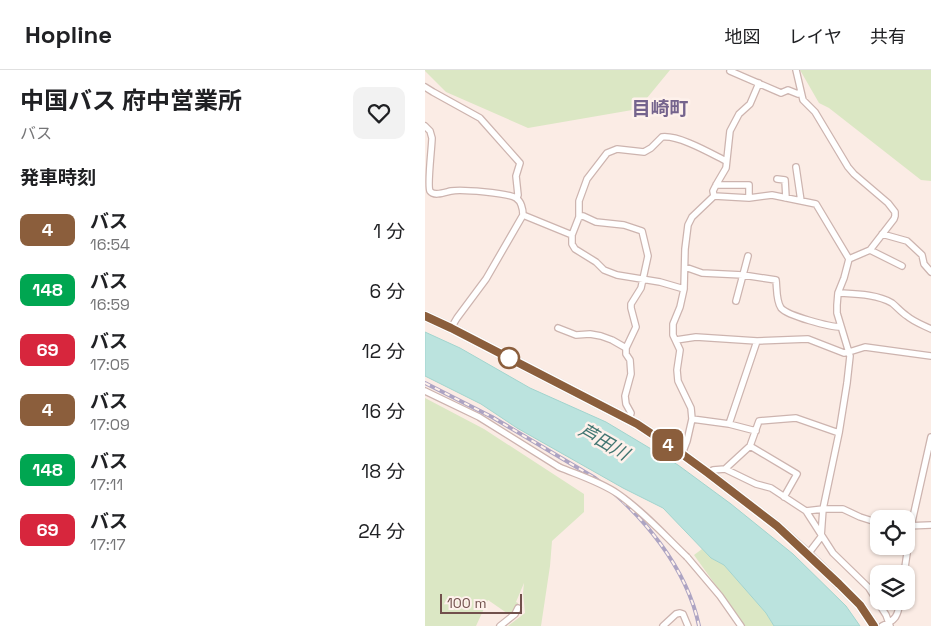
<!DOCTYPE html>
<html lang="ja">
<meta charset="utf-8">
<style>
body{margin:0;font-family:"Space Grotesk","Noto Sans JP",sans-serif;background:#f2f2f2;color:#202124;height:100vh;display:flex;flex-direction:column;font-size:19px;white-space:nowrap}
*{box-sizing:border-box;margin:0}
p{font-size:16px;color:#757577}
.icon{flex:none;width:28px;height:28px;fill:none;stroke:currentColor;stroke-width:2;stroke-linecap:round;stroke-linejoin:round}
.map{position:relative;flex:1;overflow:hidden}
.details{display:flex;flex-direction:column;background:#fff;width:425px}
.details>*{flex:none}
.badge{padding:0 10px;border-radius:8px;font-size:18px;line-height:32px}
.buttons{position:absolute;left:445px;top:440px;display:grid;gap:10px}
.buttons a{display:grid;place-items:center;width:45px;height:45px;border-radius:10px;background:#fff;box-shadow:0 1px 4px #0004;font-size:25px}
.scale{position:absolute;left:15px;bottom:12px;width:82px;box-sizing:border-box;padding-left:5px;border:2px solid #71504c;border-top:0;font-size:14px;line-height:18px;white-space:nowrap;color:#71504c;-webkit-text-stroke:4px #fef1eb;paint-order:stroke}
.map>.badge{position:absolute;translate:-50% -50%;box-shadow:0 0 0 2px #fff}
h2{padding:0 20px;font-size:19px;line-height:45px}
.round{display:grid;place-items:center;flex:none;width:52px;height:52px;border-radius:10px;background:#f2f2f2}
.overview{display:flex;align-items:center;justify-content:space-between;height:85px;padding:0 20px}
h1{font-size:24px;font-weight:700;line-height:38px}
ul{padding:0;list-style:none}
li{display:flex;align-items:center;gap:15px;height:60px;padding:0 20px}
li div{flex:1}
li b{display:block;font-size:19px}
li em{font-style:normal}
li .badge{min-width:55px;font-weight:700;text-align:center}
header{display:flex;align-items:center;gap:30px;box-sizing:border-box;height:70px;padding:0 25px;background:#fff;border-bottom:1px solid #e0e0e0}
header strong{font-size:24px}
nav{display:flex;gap:28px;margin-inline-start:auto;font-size:18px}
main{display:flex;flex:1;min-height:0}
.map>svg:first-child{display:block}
</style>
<header>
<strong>Hopline</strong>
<nav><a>地図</a><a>レイヤ</a><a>共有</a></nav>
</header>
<main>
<section class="details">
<div class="overview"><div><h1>中国バス 府中営業所</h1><p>バス</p></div><a class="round"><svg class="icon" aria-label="heart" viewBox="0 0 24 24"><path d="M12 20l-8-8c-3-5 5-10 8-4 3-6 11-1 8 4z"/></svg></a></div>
<h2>発車時刻</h2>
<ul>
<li><span class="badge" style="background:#8b5e3c;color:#fff">4</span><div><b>バス</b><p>16:54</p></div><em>1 分</em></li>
<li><span class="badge" style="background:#00a651;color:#fff">148</span><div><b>バス</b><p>16:59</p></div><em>6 分</em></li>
<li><span class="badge" style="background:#d7263d;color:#fff">69</span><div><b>バス</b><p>17:05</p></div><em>12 分</em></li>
<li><span class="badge" style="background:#8b5e3c;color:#fff">4</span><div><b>バス</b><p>17:09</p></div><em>16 分</em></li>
<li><span class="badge" style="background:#00a651;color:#fff">148</span><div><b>バス</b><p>17:11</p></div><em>18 分</em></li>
<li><span class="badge" style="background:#d7263d;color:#fff">69</span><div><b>バス</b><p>17:17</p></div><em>24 分</em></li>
</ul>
</section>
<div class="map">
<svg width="506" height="556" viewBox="0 0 506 556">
<rect width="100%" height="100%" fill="#fbece5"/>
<!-- green -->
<path fill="#dbe7c4" d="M 0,0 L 245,0 L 213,39 L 103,58 L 21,22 L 0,1 Z
M 375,0 L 506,0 L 506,111 L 496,110 L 404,38 L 394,33 Z
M 0,328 L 59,359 L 159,424 L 159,442 L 127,471 L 125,496 L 116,556 L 83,556 L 100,543 L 98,523 L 99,513 L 91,532 L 93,533 L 86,546 L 63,530 L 51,556 L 0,556 Z
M 277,479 L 286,488 L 299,495 L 341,543 L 349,556 L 320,556 L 269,485 Z"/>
<!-- water -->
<path fill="#bbe3de" stroke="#a2d4ce" d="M 0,262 L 35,278 L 105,318 L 181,352 L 253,395 L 306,434 L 368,484 L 421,536 L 435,556 L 349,556 L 341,543 L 299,495 L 286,488 L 238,438 L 198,418 L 92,358 L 56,334 L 0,306 Z"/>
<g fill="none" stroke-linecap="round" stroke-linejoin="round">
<!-- minor casing -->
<g stroke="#cdb4af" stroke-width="8">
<path id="minor" d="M 371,0 L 378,30 L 390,42 L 423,97 L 429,104 L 463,133 L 470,142 L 470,146 L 469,149 L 445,180 L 424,189
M 305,1 L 356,23 L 363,20 L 373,24 L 375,22
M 0,17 L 8,22 L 55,48 L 95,93 L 91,106 L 93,125 L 92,128
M 0,56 L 5,61 L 7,68 C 7,76 2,116 5,121 C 9,127 21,122 26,121 C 36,119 83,123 91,128 C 96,131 98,139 98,145 L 61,209 L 32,248 L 26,258
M 371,97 L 376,131
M 352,109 L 360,110 L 361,128
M 291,115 L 324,115 L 324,128
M 289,126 L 324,128 L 347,125 L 391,134 L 424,189 L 419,208 L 413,223 L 412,235 L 412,243 L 425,286 L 422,313 L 414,363 L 398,439 L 396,467 L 383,484
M 98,145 L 147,165
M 154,147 L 158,146 L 171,152 L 199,155 L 217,161 L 223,186 L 216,218 L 206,234 L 206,238 L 211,257 L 201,278 L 201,284 L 205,290 L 206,304 L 200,326 L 201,334 L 206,343 L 204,350
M 457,164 L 482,171 L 497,185 L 499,194 L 506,202
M 445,180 L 477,196
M 260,197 L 277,203 L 318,205 L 351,210 C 352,218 351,231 356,238 C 363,246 405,257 416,257
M 259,219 L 235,212 L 192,205 L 179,200 L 171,192 L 150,179 L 147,174 L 147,165 L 154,147 L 154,131 L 162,109 L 182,83 L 192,79 L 219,82 L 226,78 L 237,67 C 254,65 285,83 301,91
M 413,223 C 430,224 452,224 467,233 C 472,237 476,242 482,246 C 489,252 498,255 506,259
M 311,231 L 323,186
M 133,258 L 151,265 L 165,264 L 176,266 L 187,270 L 201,278
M 251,270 L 271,267 L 332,271 L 383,269 L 419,283 L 424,282 L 440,277 L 506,286
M 0,321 L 54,347 L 134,397
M 267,349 L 304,354 L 331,361
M 304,354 L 332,271
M 325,376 L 372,404 L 359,427
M 257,384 L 262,371 L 267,349 L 266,338 L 253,311 L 252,300 L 255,280 L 248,265 L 248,254 L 255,237 L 259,219 L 260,179 L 263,155 L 267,147 L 289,126 L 288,121 L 291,115 L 301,98 L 305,61 L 314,44 L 325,34 L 334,13
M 300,399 L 325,376 L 334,351 L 371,348 L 414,363
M 283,403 L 288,400 L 300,399 L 331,414 L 346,418 L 381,441 L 408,483 L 444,518 L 461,545 L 465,556
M 381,441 L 398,439 L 418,439 L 435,447 L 454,453
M 481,456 L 506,455
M 262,487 L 295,526 L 316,556
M 479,504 L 486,456 L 506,367
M 75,556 L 90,544 L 93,538
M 238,556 L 251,544 L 255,543 L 258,544 L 263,556
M 457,556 C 471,550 473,546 475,531"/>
</g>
<!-- highway casing -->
<g stroke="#d4cac9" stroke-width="11">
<path id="highway" d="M 0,246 L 26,258 L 212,354 L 257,384 L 283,403 L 352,456 L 383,484 L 435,535 L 449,556"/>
</g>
<!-- minor -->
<use href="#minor" stroke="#fff" stroke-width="5.5"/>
<!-- highway -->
<use href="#highway" stroke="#f0a0a0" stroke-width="9"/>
<!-- rail casing -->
<g stroke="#ada4c3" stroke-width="4">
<path id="rail" d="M 0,313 L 67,347 L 170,408 C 217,443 262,498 274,556"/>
</g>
<!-- rail -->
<use href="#rail" stroke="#fef1eb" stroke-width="2" stroke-dasharray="5.5" stroke-linecap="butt"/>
<!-- minor-bridge casing -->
<g stroke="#cdb4af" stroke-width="8" stroke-linecap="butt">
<path id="minor-bridge" d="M 134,397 C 153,405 176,412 193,424 C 219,442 240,466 262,487"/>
</g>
<!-- minor-bridge -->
<use href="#minor-bridge" stroke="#fff" stroke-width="5.5"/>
</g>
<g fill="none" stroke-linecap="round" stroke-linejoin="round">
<!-- line casing -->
<g stroke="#fff" stroke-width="11">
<path id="line" d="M 0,246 L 26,258 L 212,354 L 257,384 L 283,403 L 352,456 L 414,514 L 435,535 L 449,556"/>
</g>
<!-- line -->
<use href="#line" stroke="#8b5e3c" stroke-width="8"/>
</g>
<!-- markers -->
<circle fill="#fff" stroke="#8b5e3c" stroke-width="2.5" cx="84" cy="288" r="10"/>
<g text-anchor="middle" stroke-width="5" stroke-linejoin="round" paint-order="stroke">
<!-- water labels -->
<g font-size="18" font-style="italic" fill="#417671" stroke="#fef1eb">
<text transform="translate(179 372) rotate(30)" y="6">芦田川</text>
</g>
<!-- quarter labels -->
<g font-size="19" font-weight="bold" fill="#75648d" stroke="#fef1eb">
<text x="235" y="45">目崎町</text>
</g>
</g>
</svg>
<div class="buttons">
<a><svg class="icon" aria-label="locate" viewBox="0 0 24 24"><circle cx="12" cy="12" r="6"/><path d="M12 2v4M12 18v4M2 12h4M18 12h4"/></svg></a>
<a><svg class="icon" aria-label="layers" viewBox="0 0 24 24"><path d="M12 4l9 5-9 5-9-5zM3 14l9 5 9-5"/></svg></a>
</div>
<div class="scale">100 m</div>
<b class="badge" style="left:243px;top:375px;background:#8b5e3c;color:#fff">4</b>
</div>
</main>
